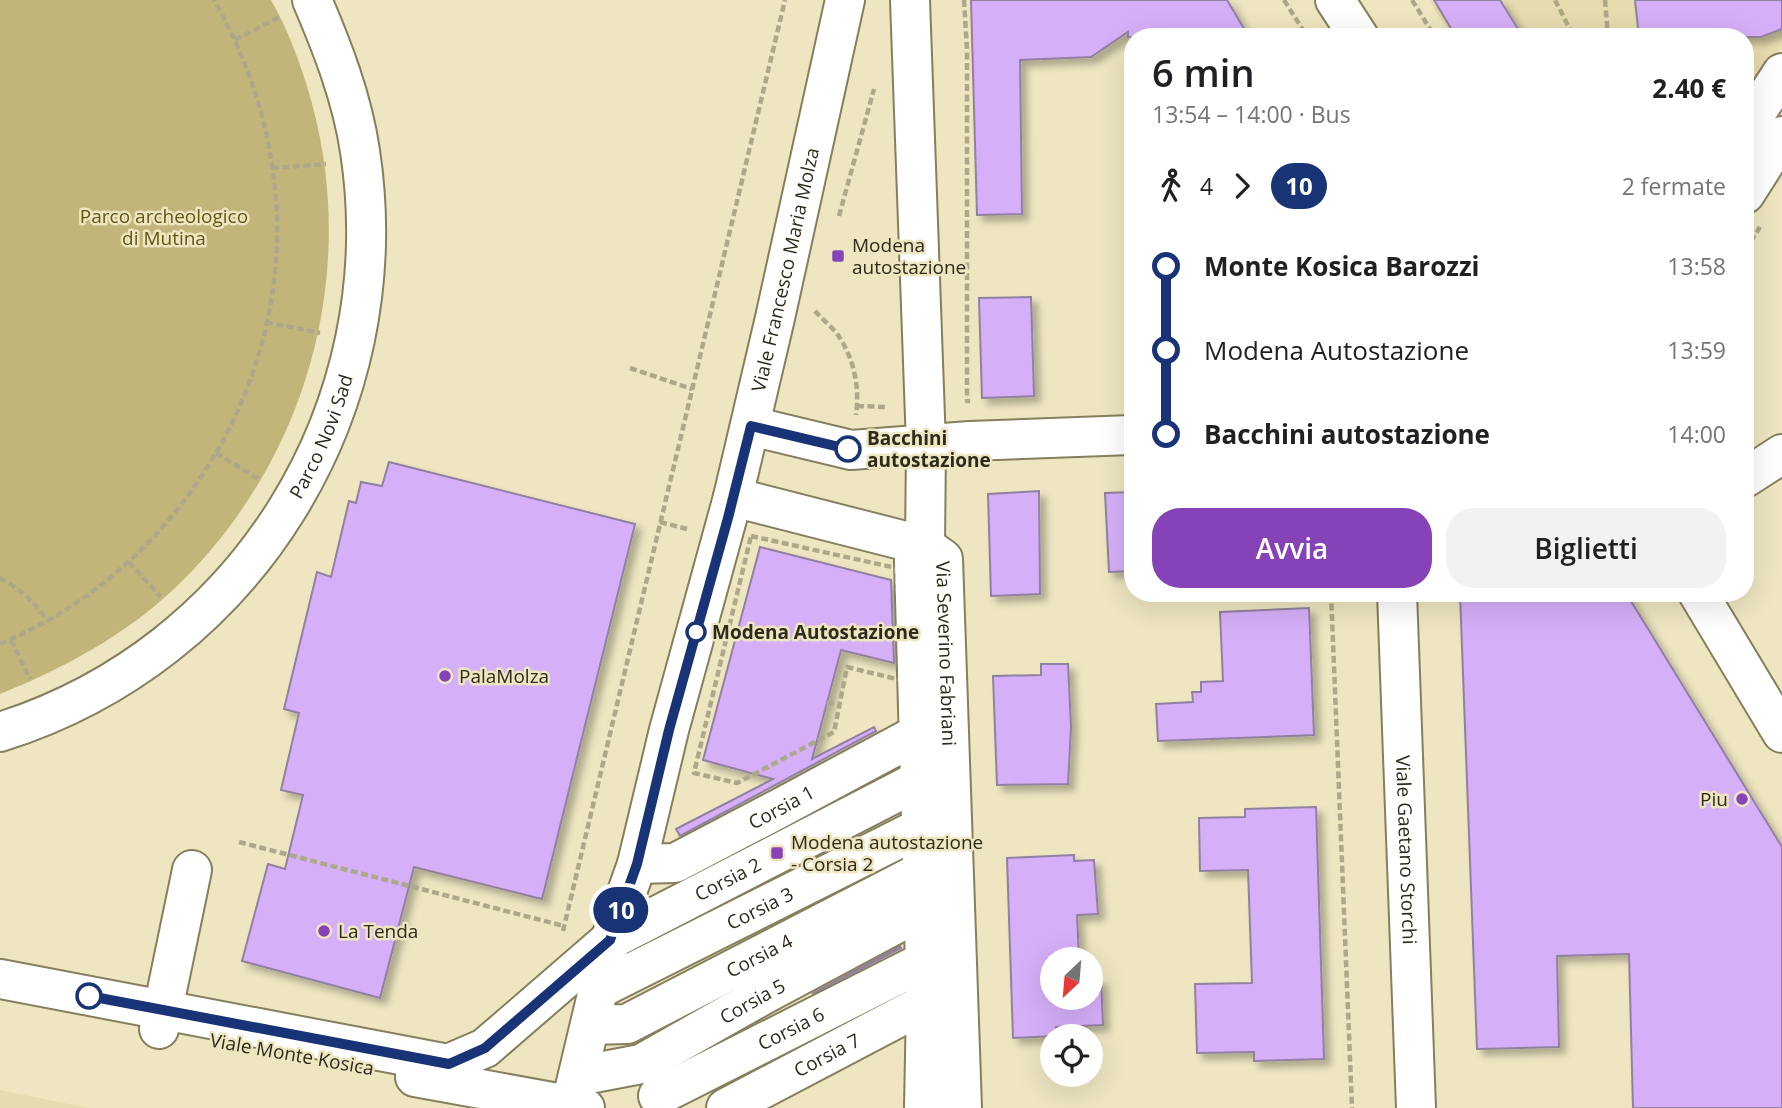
<!DOCTYPE html>
<html lang="it">
<meta charset="utf-8">
<style>
body{margin:0;font-family:"Open Sans",sans-serif;background:#f2f2f2;color:#202124;height:100vh;display:flex;flex-direction:column;font-size:26px;white-space:nowrap}
*{box-sizing:border-box;margin:0}
p{font-size:23px;color:#757577}
.icon{flex:none;width:38px;height:38px;fill:none;stroke:currentColor;stroke-width:2;stroke-linecap:round;stroke-linejoin:round}
.map{position:relative;flex:1;overflow:hidden}
.panel{position:absolute;left:1124px;top:28px;width:630px;height:574px;display:flex;flex-direction:column;background:#fff;border-radius:28px;box-shadow:0 7px 28px #0002}
.panel>*{flex:none}
.badge{padding:0 14px;border-radius:23px;font-size:24px;line-height:46px}
.needle{width:46px;rotate:206deg}
.fabs{position:absolute;left:1040px;top:947px;display:grid;gap:14px}
.fabs a{display:grid;place-items:center;width:63px;height:63px;border-radius:50%;background:#fff;box-shadow:0 7px 28px #0002;font-size:35px}
.map>.badge{position:absolute;translate:-50% -50%;box-shadow:0 0 0 4px #fff}
.legs{display:flex;align-items:center;gap:10px;height:77px;padding:0 28px;font-size:23px}
.legs p{margin-inline-start:auto}
.summary{display:flex;align-items:center;justify-content:space-between;height:119px;padding:0 28px}
h1{font-size:38px;font-weight:600;line-height:52px}
.primary-button{display:flex;gap:14px;margin-top:auto;padding:14px 28px}
.primary-button a{flex:1;height:80px;border-radius:28px;background:#8643b7;color:#fff;font-size:28px;font-weight:600;line-height:80px;text-align:center}
.primary-button a+a{background:#f2f2f2;color:#202124}
ul{padding:0 28px;list-style:none}
li{display:flex;align-items:center;gap:24px;height:84px;font-size:26px}
li i{display:grid;place-items:center;width:10px;height:100%;margin:0 9px;background:currentColor}
li i::after{content:'';width:18px;height:18px;margin:-9px;border:5px solid;border-radius:50%;background:#fff}
li p{margin-inline-start:auto}
li:first-child i{background:linear-gradient(#0000 50%,currentColor 0)}
li:last-child i{background:linear-gradient(currentColor 50%,#0000 0)}
.map>svg:first-child{display:block}
</style>
<div class="map">
<svg width="1782" height="1108" viewBox="0 0 1782 1108">
<defs>
<filter id="shadow"><feDropShadow dx="6" dy="6" stdDeviation="3.5" flood-color="#0004"/></filter>
</defs>
<rect width="100%" height="100%" fill="#eee6c1"/>
<!-- built -->
<path fill="#e6dcaf" d="M 1429,0 L 1782,0 L 1782,47 L 1745,100 L 1745,37 L 1452,37 Z
M 0,1090 L 88,1108 L 0,1108 Z"/>
<!-- green -->
<path fill="#c2b57a" d="M 0,0 L 271,0 C 286,26 297,55 306,83 C 363,262 311,458 175,588 C 124,636 64,668 0,694 Z"/>
<!-- building -->
<path fill="#d5aff8" stroke="#9181a0" stroke-width="2" filter="url(#shadow)" d="M 971,0 L 1227,0 L 1249,37 L 1128,37 L 1128,32 L 1091,57 L 1020,60 L 1022,214 L 977,215 Z
M 1434,0 L 1500,0 L 1523,37 L 1456,37 Z
M 1635,0 L 1782,0 L 1782,29 L 1761,37 L 1639,37 Z
M 1031,297 L 1034,396 L 982,398 L 979,298 Z
M 389,462 L 635,524 L 542,899 L 414,867 L 380,998 L 242,961 L 268,864 L 285,869 L 303,795 L 281,790 L 299,713 L 284,709 L 317,572 L 331,577 L 349,501 L 356,503 L 361,482 L 382,486 Z
M 1039,491 L 1040,594 L 991,596 L 988,494 Z
M 1132,492 L 1132,571 L 1109,572 L 1105,493 Z
M 760,547 L 891,580 L 894,663 L 841,650 L 812,759 L 874,727 L 876,731 L 680,836 L 676,829 L 773,779 L 703,760 Z
M 1460,593 L 1626,593 L 1782,847 L 1782,1108 L 1633,1108 L 1629,954 L 1557,956 L 1559,1047 L 1477,1049 Z
M 1309,608 L 1314,735 L 1158,741 L 1156,704 L 1193,702 L 1192,692 L 1201,692 L 1201,682 L 1223,681 L 1220,612 Z
M 1041,664 L 1068,664 L 1071,727 L 1068,784 L 997,785 L 993,676 L 1041,675 Z
M 1316,807 L 1324,1059 L 1254,1061 L 1254,1052 L 1197,1053 L 1195,984 L 1252,983 L 1248,870 L 1200,871 L 1199,818 L 1245,817 L 1245,809 Z
M 1074,855 L 1074,861 L 1094,860 L 1098,914 L 1077,915 L 1079,959 L 1052,959 L 1052,998 L 1090,998 L 1090,980 L 1101,979 L 1103,1025 L 1056,1027 L 1055,1036 L 1013,1038 L 1007,858 Z
M 900,946 L 901,948 L 812,994 Z"/>
<g fill="none" stroke-linecap="round" stroke-linejoin="round">
<!-- minor casing -->
<g stroke="#867f5d" stroke-width="42">
<g id="minor">
<path d="M 910,0 L 926,445 L 925,546"/>
<path d="M 1335,0 L 1359,37"/>
<path d="M 1745,130 L 1782,73"/>
<path d="M 1745,194 L 1782,136"/>
<path d="M 751,426 L 851,450 L 970,441 L 1132,435"/>
<path d="M 1745,478 L 1782,454"/>
<path id="s1" d="M 733,497 L 925,546 L 943,559 L 962,1108"/>
<path id="s2" d="M 1397,593 L 1416,1108"/>
<path d="M 1698,593 L 1782,733"/>
<path id="s3" d="M 0,732 C 248,654 399,407 360,151 C 352,98 333,49 312,0"/>
<path id="s4" d="M 637,864 L 675,863 L 782,807 L 918,734"/>
<path id="s5" d="M 0,979 L 448,1064 L 485,1048 L 610,940 L 920,780"/>
<path id="s6" d="M 599,989 L 922,827"/>
<path id="s7" d="M 590,1025 L 627,1024 L 923,871"/>
<path d="M 159,1029 L 192,870"/>
<path id="s8" d="M 578,1076 L 641,1064 L 763,995 L 924,909"/>
<path d="M 415,1077 L 585,1108"/>
<path id="s9" d="M 658,1096 L 925,961"/>
<path id="s10" d="M 570,1108 L 610,940 L 637,864 L 669,730 L 733,497 L 775,318 L 845,0"/>
<path id="s11" d="M 726,1108 L 926,1003"/>
<path d="M 924,1108 L 926,1003 L 914,561 L 925,546"/>
</g>
</g>
<!-- path -->
<path stroke="#aea88a" stroke-width="4.5" stroke-dasharray="7 3.5" stroke-linecap="butt" d="M 964,0 L 967,50 L 967,401 L 970,401
M 1284,0 L 1303,30 L 1302,37
M 1412,0 L 1435,37
M 1555,0 L 1574,37
M 1605,0 L 1608,37
M 235,40 L 279,17
M 272,168 L 326,164
M 839,216 L 874,89
M 1745,250 L 1760,227
M 815,311 C 822,319 832,327 838,335 C 854,359 860,387 856,415
M 266,322 L 320,333
M 630,368 L 692,389
M 857,406 L 887,407
M 216,453 L 260,480
M 660,522 L 687,529
M 751,536 L 896,568 L 905,681 L 847,667 L 834,732 L 737,783 L 694,773 Z
M 129,562 L 161,597
M 0,578 C 22,590 33,601 48,621
M 1331,593 L 1352,1108
M 11,640 L 30,679
M 0,644 C 187,566 306,361 271,159 C 262,102 242,50 214,0
M 827,702 L 840,706
M 239,842 L 564,926
M 563,931 L 785,0"/>
<!-- minor -->
<use href="#minor" stroke="#fff" stroke-width="38"/>
</g>
<g fill="none" stroke-linecap="round" stroke-linejoin="round">
<!-- line-1 casing -->
<g stroke="#fff" stroke-width="16">
<path id="line-1" d="M 89,996 L 449,1064 L 485,1048 L 610,940 L 637,864 L 669,730 L 728,518 L 751,426 L 848,449"/>
</g>
<!-- line-1 -->
<use href="#line-1" stroke="#193476" stroke-width="10"/>
</g>
<!-- markers -->
<g fill="#8643b7" stroke="#eee6c1" stroke-width="2.5">
<rect x="831" y="249" width="14" height="14" rx="3.5"/>
<circle cx="445" cy="676" r="7"/>
<circle cx="1742" cy="799" r="7"/>
<rect x="770" y="846" width="14" height="14" rx="3.5"/>
<circle cx="324" cy="931" r="7"/>
</g>
<g fill="#fff" stroke="#193476" stroke-width="3.5">
<circle cx="848" cy="449" r="12"/>
<circle cx="696" cy="632" r="9"/>
<circle cx="89" cy="996" r="12"/>
</g>
<g text-anchor="middle" stroke-width="5" stroke-linejoin="round" paint-order="stroke">
<!-- park labels -->
<g font-size="19" fill="#645716" stroke="#eee6c1">
<text x="164" y="223">Parco archeologico<tspan x="164" dy="22">di Mutina</tspan></text>
</g>
<!-- poi labels -->
<g font-size="19" fill="#2e2b1c" stroke="#eee6c1" text-anchor="start">
<text x="852" y="252">Modena<tspan x="852" dy="22">autostazione</tspan></text>
<text x="459" y="683">PalaMolza</text>
<text x="1728" y="806" text-anchor="end">Piu</text>
<text x="791" y="849">Modena autostazione<tspan x="791" dy="22">- Corsia 2</tspan></text>
<text x="338" y="938">La Tenda</text>
</g>
<!-- street labels -->
<g font-size="19" fill="#2e2b1c" stroke="#eee6c1">
<text dy="7" stroke="none"><textPath href="#s10" startOffset="866">Viale Francesco Maria Molza</textPath></text>
<text dy="7" stroke="none"><textPath href="#s3" startOffset="452">Parco Novi Sad</textPath></text>
<text dy="7" stroke="none"><textPath href="#s1" startOffset="315">Via Severino Fabriani</textPath></text>
<text dy="7" stroke="none"><textPath href="#s4" startOffset="158">Corsia 1</textPath></text>
<text dy="7" stroke="none"><textPath href="#s2" startOffset="257">Viale Gaetano Storchi</textPath></text>
<text dy="7" stroke="none"><textPath href="#s5" startOffset="794">Corsia 2</textPath></text>
<text dy="7" stroke="none"><textPath href="#s6" startOffset="180">Corsia 3</textPath></text>
<text dy="7" stroke="none"><textPath href="#s7" startOffset="186">Corsia 4</textPath></text>
<text dy="7" stroke="none"><textPath href="#s8" startOffset="192">Corsia 5</textPath></text>
<text dy="7" stroke="none"><textPath href="#s9" startOffset="149">Corsia 6</textPath></text>
<text transform="translate(292 1054) rotate(10)" y="7">Viale Monte Kosica</text>
<text dy="7" stroke="none"><textPath href="#s11" startOffset="114">Corsia 7</textPath></text>
</g>
<!-- stop labels -->
<g font-size="19" font-weight="bold" fill="#2e2b1c" stroke="#eee6c1" text-anchor="start">
<text x="867" y="445">Bacchini<tspan x="867" dy="22">autostazione</tspan></text>
<text x="712" y="639">Modena Autostazione</text>
</g>
</g>
</svg>
<div class="fabs">
<a><svg class="needle" viewBox="-14 -14 28 28"><path d="M0-13l5 13h-10z" fill="#e53935"/><path d="M0 13l5-13h-10z" fill="#757577"/></svg></a>
<a><svg class="icon" aria-label="locate" viewBox="0 0 24 24"><circle cx="12" cy="12" r="6"/><path d="M12 2v4M12 18v4M2 12h4M18 12h4"/></svg></a>
</div>
<b class="badge" style="left:621px;top:910px;background:#193476;color:#fff">10</b>
<section class="panel">
<div class="summary"><div><h1>6 min</h1><p>13:54 – 14:00 · Bus</p></div><b>2.40 €</b></div>
<div class="legs"><svg class="icon" aria-label="walk" viewBox="0 0 24 24"><circle cx="13" cy="4" r="2"/><path d="M13 8l-2 6 4 7M11 14l-3 7M7 12l3-4h3l4 4"/></svg>4<svg class="icon" aria-label="forward" viewBox="0 0 24 24"><path d="M9 5l7 7-7 7"/></svg><b class="badge" style="background:#193476;color:#fff">10</b><p>2 fermate</p></div>
<ul>
<li><i style="color:#193476"></i><b>Monte Kosica Barozzi</b><p>13:58</p></li>
<li><i style="color:#193476"></i><span>Modena Autostazione</span><p>13:59</p></li>
<li><i style="color:#193476"></i><b>Bacchini autostazione</b><p>14:00</p></li>
</ul>
<div class="primary-button"><a>Avvia</a><a>Biglietti</a></div>
</section>
</div>
